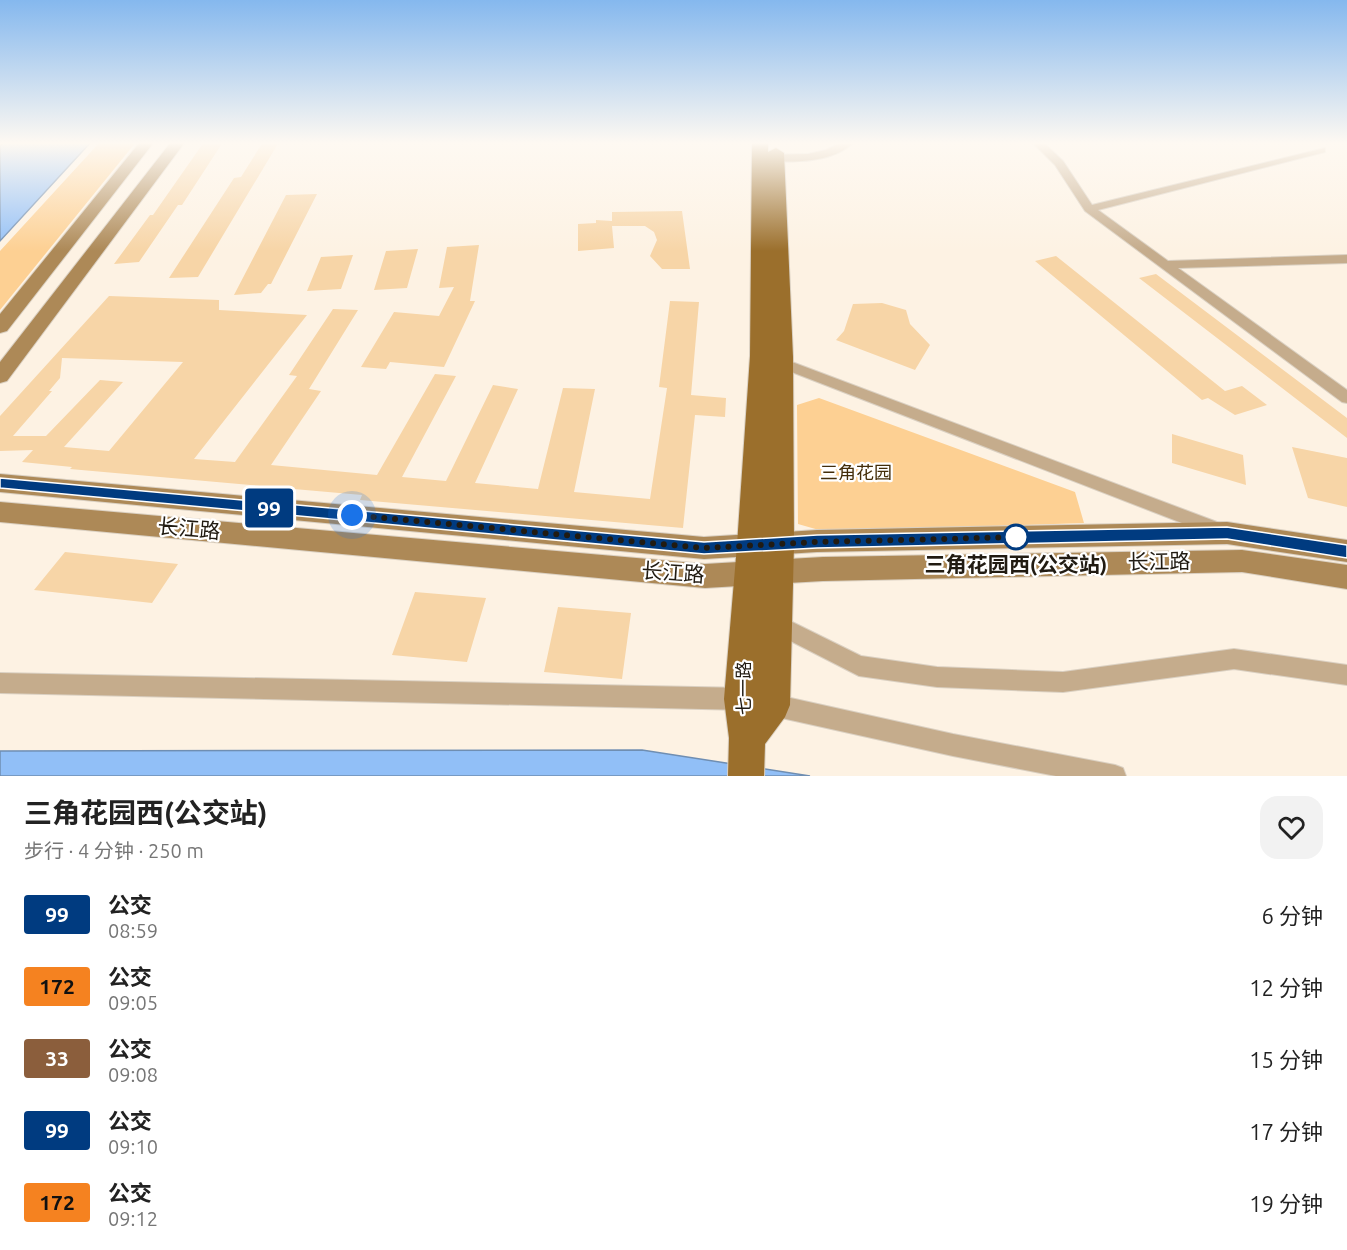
<!DOCTYPE html>
<html lang="zh">
<meta charset="utf-8">
<style>
body{margin:0;font-family:Ubuntu,"Noto Sans SC",sans-serif;background:#f2f2f2;color:#222;height:100vh;display:flex;flex-direction:column;font-size:22px;white-space:nowrap}
*{box-sizing:border-box;margin:0}
p{font-size:20px;color:#767676}
.icon{flex:none;width:33px;height:33px;fill:none;stroke:currentColor;stroke-width:2;stroke-linecap:round;stroke-linejoin:round}
.map{position:relative;height:776px;overflow:hidden}
.sheet{display:flex;flex-direction:column;background:#fff;flex:1}
.sheet>*{flex:none}
.badge{padding:0 12px;border-radius:4px;font-size:21px;line-height:39px}
.you{position:absolute;width:30px;height:30px;margin:-15px;border:4px solid #fff;border-radius:50%;background:#1a73e8;box-shadow:0 0 0 9px #1a73e833}
.map>.badge{position:absolute;translate:-50% -50%;box-shadow:0 0 0 3px #fff}
.round{display:grid;place-items:center;flex:none;width:63px;height:63px;border-radius:18px;background:#f2f2f2}
.headline{display:flex;align-items:center;justify-content:space-between;height:102px;padding:0 24px}
h1{font-size:28px;font-weight:700;line-height:45px}
ul{padding:0;list-style:none}
li{display:flex;align-items:center;gap:18px;height:72px;padding:0 24px}
li div{flex:1}
li b{display:block;font-size:22px}
li em{font-style:normal}
li .badge{min-width:66px;font-weight:700;text-align:center}
.map>svg:first-child{display:block}
</style>
<div class="map">
<svg width="1347" height="776" viewBox="0 0 1347 776">
<rect width="100%" height="100%" fill="#fdf2e3"/>
<!-- green -->
<path fill="#fdd093" d="M 100,142 L 136,142 L 0,310 L 0,251 Z
M 819,398 L 1075,492 L 1084,523 L 826,532 L 798,524 L 797,405 Z"/>
<!-- water -->
<path fill="#91bff7" stroke="#6f8eb2" stroke-width="1.5" d="M 4,142 L 91,142 L 0,241 L 0,146 Z
M 642,750 L 810,776 L 0,776 L 0,751 Z"/>
<!-- building -->
<path fill="#f7d5a7" fill-rule="evenodd" d="M 204,142 L 223,142 L 182,205 L 178,205 L 139,262 L 114,264 L 150,215 L 153,215 Z
M 263,142 L 279,142 L 198,277 L 169,278 L 234,178 L 241,177 Z
M 317,194 L 271,284 L 268,284 L 261,293 L 234,295 L 286,195 Z
M 682,211 L 690,269 L 662,269 L 650,256 L 657,240 L 654,232 L 645,226 L 612,226 L 614,248 L 578,251 L 578,224 L 596,223 L 596,220 L 612,221 L 612,226 L 612,212 Z
M 479,245 L 470,301 L 475,301 L 444,367 L 390,362 L 386,369 L 361,367 L 394,312 L 439,316 L 454,287 L 439,288 L 447,247 Z
M 418,249 L 407,288 L 374,290 L 386,251 Z
M 353,255 L 341,289 L 307,291 L 321,257 Z
M 1056,256 L 1225,391 L 1242,386 L 1267,405 L 1235,415 L 1208,398 L 1202,400 L 1035,261 Z
M 1156,274 L 1347,418 L 1347,438 L 1139,278 Z
M 109,296 L 219,300 L 219,310 L 307,315 L 194,459 L 235,462 L 297,376 L 289,375 L 333,309 L 358,310 L 309,389 L 321,391 L 271,465 L 377,475 L 435,374 L 456,376 L 402,477 L 446,481 L 493,385 L 518,389 L 475,483 L 538,489 L 563,388 L 595,389 L 574,492 L 650,499 L 667,388 L 659,387 L 670,301 L 699,302 L 691,395 L 726,398 L 725,417 L 695,415 L 683,528 L 360,500 L 362,495 L 70,469 L 72,467 L 22,462 L 33,450 L 0,451 L 0,416 ZM 62,358 L 183,362 L 109,451 L 64,447 L 123,382 L 100,380 L 46,436 L 13,436 L 52,391 L 49,391 L 60,378 Z
M 882,303 L 906,310 L 910,324 L 930,345 L 915,370 L 836,340 L 844,331 L 853,304 Z
M 1172,434 L 1243,455 L 1246,485 L 1172,463 Z
M 1292,447 L 1347,458 L 1347,507 L 1308,498 Z
M 65,552 L 178,564 L 152,603 L 34,590 Z
M 415,592 L 486,598 L 467,662 L 392,655 Z
M 558,607 L 631,613 L 622,679 L 544,672 Z"/>
<g fill="none" stroke-linecap="round" stroke-linejoin="round">
<!-- street casing -->
<g stroke="#dad0c2" stroke-width="2">
<path id="street" d="M 842,142 L 854,142 C 832,164 792,162 763,161 L 758,158 L 763,155 L 808,154 L 826,150 Z
M 1032,142 L 1043,142 L 1063,161 L 1092,205 L 1325,148 L 1325,152 L 1098,210 L 1168,261 L 1347,255 L 1347,263 L 1178,268 L 1347,390 L 1347,403 L 1342,402 L 1085,211 L 1055,165 Z
M 776,356 L 1225,525 L 1228,530 L 1225,535 L 1219,538 L 1213,535 L 771,364 L 769,361 L 771,358 Z
M 776,614 L 861,656 L 937,667 L 1063,672 L 1234,649 L 1347,665 L 1347,685 L 1234,669 L 1063,692 L 937,687 L 859,676 L 769,630 L 766,623 L 769,616 Z
M 0,673 L 745,688 L 753,691 L 756,699 L 753,707 L 745,710 L 0,693 Z
M 768,693 L 953,734 L 1115,765 L 1123,768 L 1126,776 L 1056,776 L 953,756 L 768,715 L 760,712 L 757,704 L 760,696 Z"/>
</g>
<!-- secondary casing -->
<g stroke="#dad0c2" stroke-width="2">
<path id="secondary" d="M 140,142 L 154,142 L 7,331 L 0,333 L 0,314 Z
M 171,142 L 185,142 L 7,381 L 0,383 L 0,362 Z
M 0,474 L 704,537 L 817,530 L 1227,522 L 1347,540 L 1347,562 L 1227,544 L 817,552 L 704,559 L 0,492 Z
M 0,502 L 705,564 L 823,557 L 1242,550 L 1347,565 L 1347,589 L 1242,572 L 823,581 L 705,588 L 0,522 Z"/>
</g>
<!-- primary casing -->
<g stroke="#dad0c2" stroke-width="2">
<path id="primary" d="M 752,142 L 768,142 L 768,152 L 776,148 L 784,153 L 793,357 L 794,544 L 790,705 L 785,717 L 765,744 L 764,776 L 728,776 L 729,738 L 724,699 L 737,545 L 750,356 Z"/>
</g>
<!-- street -->
<use href="#street" fill="#c5ac8c" fill-rule="evenodd"/>
<!-- secondary -->
<use href="#secondary" fill="#ad8957" fill-rule="evenodd"/>
<!-- primary -->
<use href="#primary" fill="#9b6f2c" fill-rule="evenodd"/>
</g>
<!-- sky -->
<linearGradient id="sky" x2="0" y2="1"><stop stop-color="#85b8ee"/><stop offset="0.57" stop-color="#fef9f2"/><stop offset="1" stop-color="#fef9f2" stop-opacity="0"/></linearGradient>
<rect width="1347" height="251" fill="url(#sky)"/>
<!-- line -->
<path fill="#003b80" stroke="#fff" stroke-width="1.5" d="M 0,478 L 704,542 L 817,535 L 1227,527 L 1347,545 L 1347,558 L 1227,539 L 817,548 L 704,554 L 0,488 Z"/>
<g fill="none" stroke-linecap="round" stroke-linejoin="round">
<!-- walk -->
<path stroke="#211b12" stroke-width="6" stroke-dasharray="0 10.8" d="M 352,515 L 704,548 L 817,542 L 1022,537 L 1016,537"/>
</g>
<!-- markers -->
<circle fill="#fff" stroke="#003b80" stroke-width="3" cx="1016" cy="537" r="12"/>
<g text-anchor="middle" stroke-width="4.5" stroke-linejoin="round" paint-order="stroke">
<!-- park labels -->
<g font-size="18" fill="#432d09" stroke="#fff">
<text x="856" y="479">三角花园</text>
</g>
<!-- street labels -->
<g font-size="18" fill="#211b12" stroke="#fff">
<text transform="translate(744 688) rotate(-90)" y="6">七一路</text>
</g>
<!-- near-street labels -->
<g font-size="21" fill="#211b12" stroke="#fff">
<text transform="translate(189 529) rotate(5)" y="7">长江路</text>
<text transform="translate(1159 562) rotate(-1)" y="7">长江路</text>
<text transform="translate(673 573) rotate(4)" y="7">长江路</text>
</g>
<!-- near-stop labels -->
<g font-size="21" font-weight="bold" fill="#211b12" stroke="#fff">
<text x="1016" y="572">三角花园西(公交站)</text>
</g>
</g>
</svg>
<div class="you" style="left:352px;top:515px"></div>
<b class="badge" style="left:269px;top:508px;background:#003b80;color:#fff">99</b>
</div>
<section class="sheet">
<div class="headline"><div><h1>三角花园西(公交站)</h1><p>步行 · 4 分钟 · 250 m</p></div><a class="round"><svg class="icon" aria-label="heart" viewBox="0 0 24 24"><path d="M12 20l-8-8c-3-5 5-10 8-4 3-6 11-1 8 4z"/></svg></a></div>
<ul>
<li><span class="badge" style="background:#003b80;color:#fff">99</span><div><b>公交</b><p>08:59</p></div><em>6 分钟</em></li>
<li><span class="badge" style="background:#f58220;color:#111">172</span><div><b>公交</b><p>09:05</p></div><em>12 分钟</em></li>
<li><span class="badge" style="background:#8b5e3c;color:#fff">33</span><div><b>公交</b><p>09:08</p></div><em>15 分钟</em></li>
<li><span class="badge" style="background:#003b80;color:#fff">99</span><div><b>公交</b><p>09:10</p></div><em>17 分钟</em></li>
<li><span class="badge" style="background:#f58220;color:#111">172</span><div><b>公交</b><p>09:12</p></div><em>19 分钟</em></li>
</ul>
</section>
